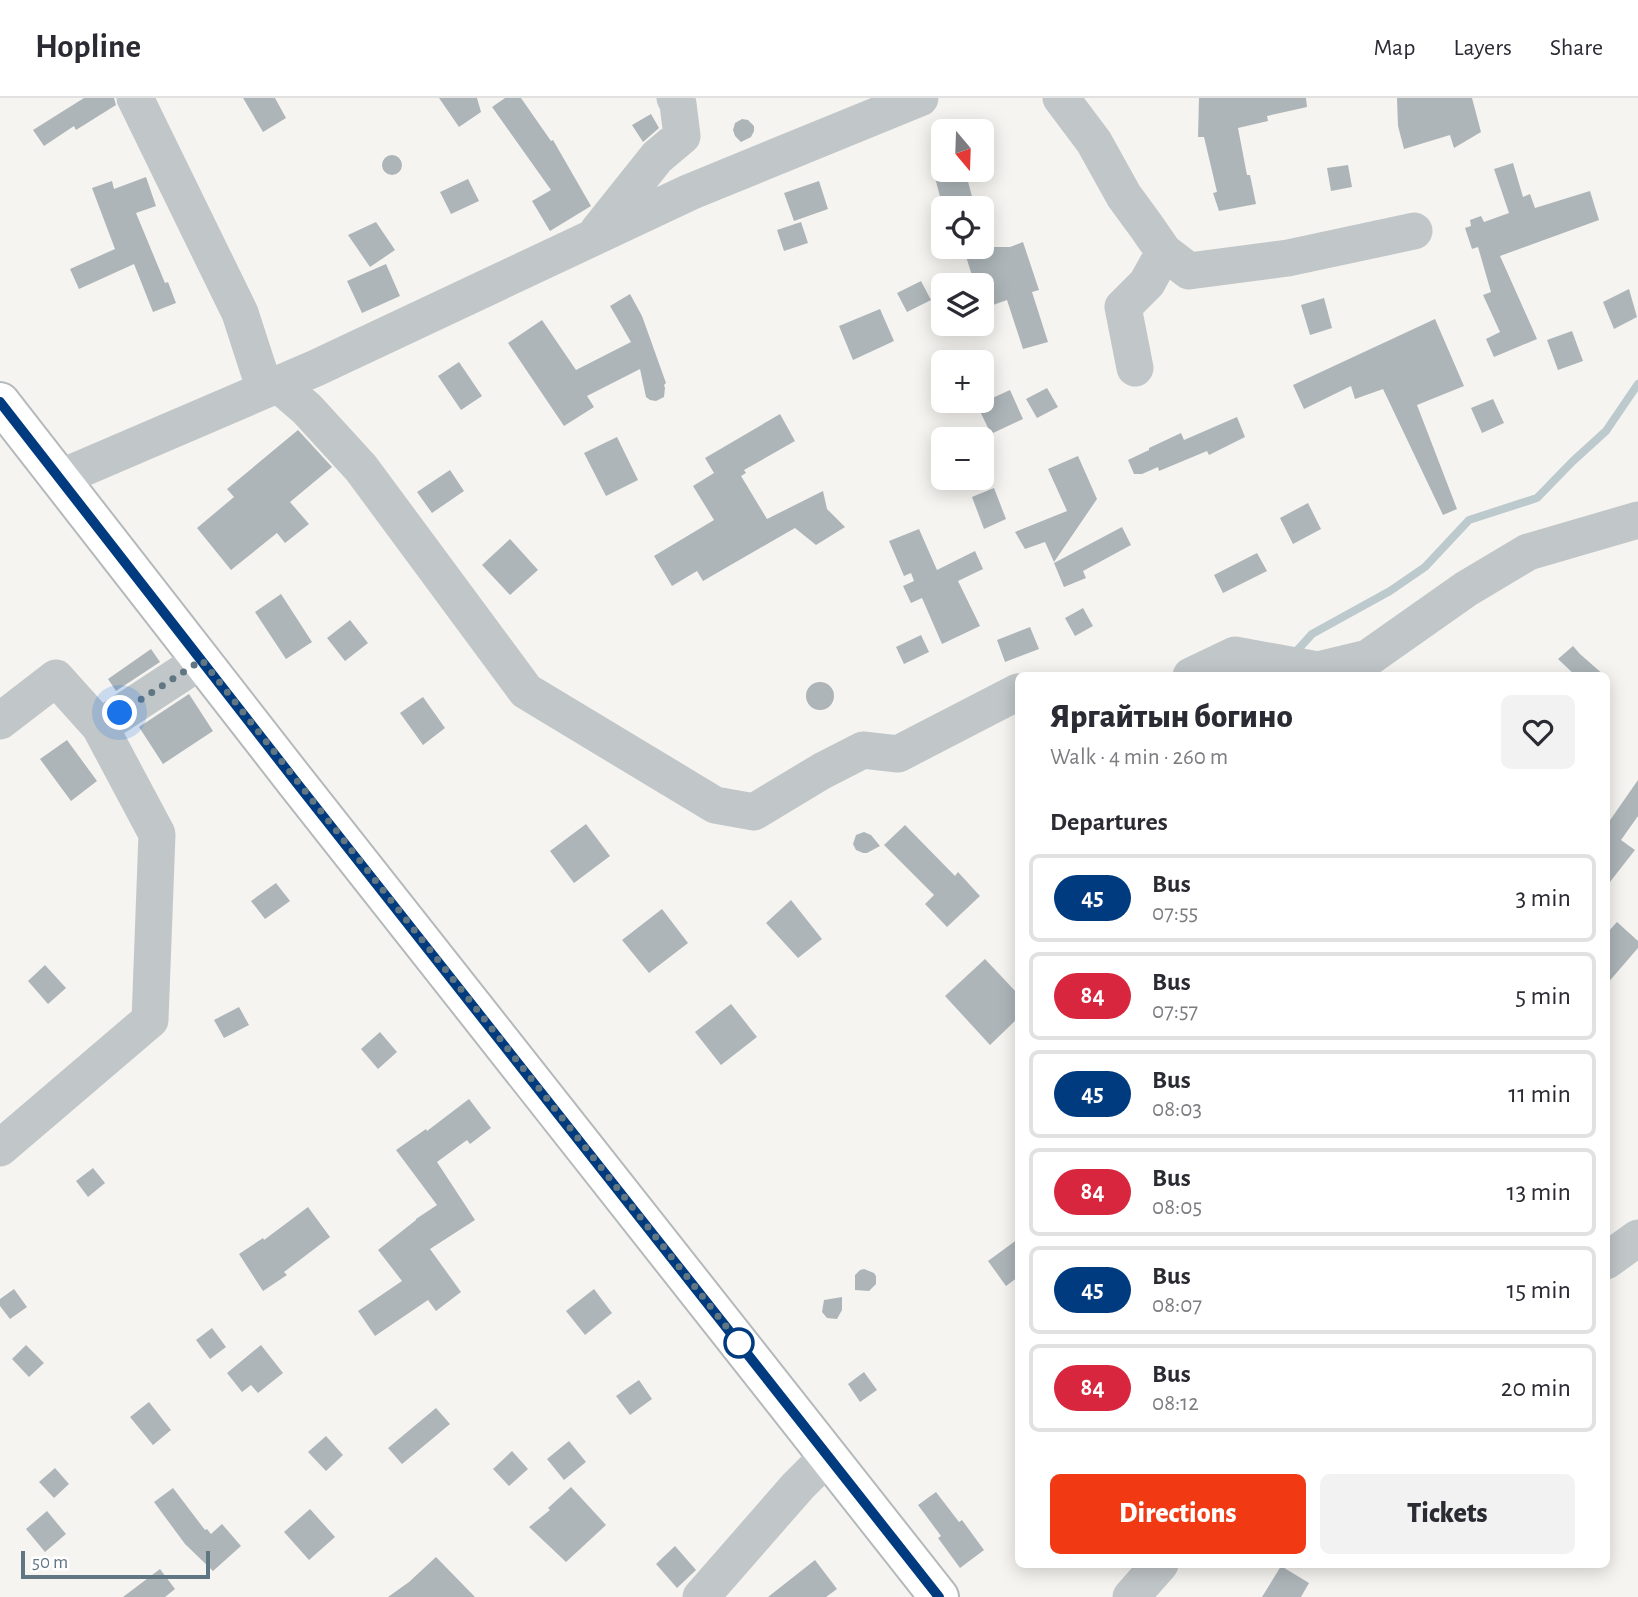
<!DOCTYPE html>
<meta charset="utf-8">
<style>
body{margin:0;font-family:"Alegreya Sans",sans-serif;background:#f2f2f3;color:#2b2b33;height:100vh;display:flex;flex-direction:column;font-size:26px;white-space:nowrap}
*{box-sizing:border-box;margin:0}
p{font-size:23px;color:#7c7c81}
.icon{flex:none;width:38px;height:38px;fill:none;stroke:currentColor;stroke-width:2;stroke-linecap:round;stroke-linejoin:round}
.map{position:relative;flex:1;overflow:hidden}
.drawer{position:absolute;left:1015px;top:574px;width:595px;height:896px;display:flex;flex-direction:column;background:#fff;border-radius:10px;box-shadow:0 4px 18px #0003}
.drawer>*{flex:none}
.badge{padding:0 14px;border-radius:23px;font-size:24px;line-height:46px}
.needle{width:46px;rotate:161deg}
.fabs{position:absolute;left:931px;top:21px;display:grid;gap:14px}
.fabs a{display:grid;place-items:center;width:63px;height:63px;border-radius:10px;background:#fff;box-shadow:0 4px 18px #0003;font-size:35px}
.scale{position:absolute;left:21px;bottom:18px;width:189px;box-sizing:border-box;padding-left:7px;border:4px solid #617683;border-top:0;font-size:19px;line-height:24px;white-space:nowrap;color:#617683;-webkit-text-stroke:5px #fff;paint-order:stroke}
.you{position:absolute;width:35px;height:35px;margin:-18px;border:5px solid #fff;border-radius:50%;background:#1a73e8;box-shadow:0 0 0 10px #1a73e833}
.map>.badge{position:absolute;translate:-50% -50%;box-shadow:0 0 0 4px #fff}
h2{padding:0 35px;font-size:26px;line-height:63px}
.round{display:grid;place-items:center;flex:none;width:74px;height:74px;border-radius:10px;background:#f2f2f3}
.headline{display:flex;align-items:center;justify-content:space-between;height:119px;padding:0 35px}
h1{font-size:33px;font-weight:800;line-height:52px}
.button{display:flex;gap:14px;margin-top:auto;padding:14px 35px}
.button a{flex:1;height:80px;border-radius:10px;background:#f13a13;color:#fff;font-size:28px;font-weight:800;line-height:80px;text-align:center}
.button a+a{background:#f2f2f3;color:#2b2b33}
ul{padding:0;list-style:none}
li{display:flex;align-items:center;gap:21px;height:88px;margin:0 14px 10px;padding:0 21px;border:4px solid #e1e1e2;border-radius:10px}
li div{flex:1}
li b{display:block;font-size:26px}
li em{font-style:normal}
li .badge{min-width:77px;font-weight:700;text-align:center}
header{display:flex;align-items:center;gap:42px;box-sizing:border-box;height:98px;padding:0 35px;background:#fff;border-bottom:2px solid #e1e1e2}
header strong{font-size:33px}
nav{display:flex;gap:38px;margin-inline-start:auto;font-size:24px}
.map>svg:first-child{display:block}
</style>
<header>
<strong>Hopline</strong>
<nav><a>Map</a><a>Layers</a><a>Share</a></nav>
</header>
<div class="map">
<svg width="1638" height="1499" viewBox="0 0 1638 1499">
<rect width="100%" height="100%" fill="#f5f4f0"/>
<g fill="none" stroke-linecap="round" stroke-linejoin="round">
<!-- stream -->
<path stroke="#bcc9cd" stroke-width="8" d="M 1293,557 L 1312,536 L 1390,493 L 1425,469 L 1469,422 L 1537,400 L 1573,363 L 1606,333 L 1638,286"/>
</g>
<!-- building -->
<path fill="#adb5b9" d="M 84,0 L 114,0 L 116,7 L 76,32 L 74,28 L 44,48 L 33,32 Z
M 243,0 L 275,0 L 286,20 L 263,34 Z
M 439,0 L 477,0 L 481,14 L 459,29 Z
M 505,0 L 521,0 L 551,43 L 553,42 L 591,108 L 550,133 L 532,103 L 551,92 L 492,9 Z
M 1199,0 L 1306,0 L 1307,9 L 1267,18 L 1268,23 L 1238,30 L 1247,77 L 1250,77 L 1256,106 L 1219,113 L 1213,95 L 1217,94 L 1204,39 L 1198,39 Z
M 1397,0 L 1472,0 L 1481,34 L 1454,50 L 1450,37 L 1404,51 L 1398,28 Z
M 651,16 L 659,30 L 643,44 L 632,27 Z
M 742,21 L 748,22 L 754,28 L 754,33 L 751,39 L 741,44 L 735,38 L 733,32 L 735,25 Z
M382 67a10 10 0 1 1 20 0a10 10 0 1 1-20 0Z
M 1513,65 L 1523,99 L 1530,96 L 1535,110 L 1590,93 L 1599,122 L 1500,158 L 1537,241 L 1494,259 L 1486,241 L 1500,234 L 1483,197 L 1491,194 L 1478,149 L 1472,151 L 1465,130 L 1471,128 L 1470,122 L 1481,118 L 1484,124 L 1509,115 L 1494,71 Z
M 1348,67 L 1352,89 L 1331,93 L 1327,70 Z
M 933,72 L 965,72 L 975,110 L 943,110 Z
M 146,79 L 156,108 L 136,115 L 165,185 L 168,184 L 176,205 L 153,214 L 134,166 L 79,191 L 70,171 L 115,151 L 92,90 L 112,83 L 114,91 Z
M 468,81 L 479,103 L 451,116 L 440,94 Z
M 819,83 L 828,111 L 794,123 L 784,95 Z
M 376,124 L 395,152 L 370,169 L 348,137 Z
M 801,124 L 808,145 L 784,153 L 777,132 Z
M 1023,144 L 1039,192 L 1032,194 L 1048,244 L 1023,251 L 1007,202 L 982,211 L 982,187 L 975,187 L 963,149 L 1010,149 Z
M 386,166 L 400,198 L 362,215 L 347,183 Z
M 921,183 L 931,202 L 907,214 L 897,195 Z
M 1629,191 L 1637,219 L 1614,231 L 1603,204 Z
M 630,196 L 642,218 L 666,285 L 664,287 L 665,290 L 664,299 L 656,303 L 650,302 L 646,299 L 640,271 L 587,298 L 594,309 L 564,328 L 508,245 L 542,222 L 576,272 L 631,244 L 610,208 Z
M 1324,200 L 1332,230 L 1310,237 L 1301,207 Z
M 880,211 L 894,243 L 853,262 L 839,228 Z
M 1435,221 L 1464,288 L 1417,307 L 1457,411 L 1443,417 L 1383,291 L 1355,301 L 1351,288 L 1304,311 L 1293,287 Z
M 1572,233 L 1583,263 L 1558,272 L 1547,242 Z
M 459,264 L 482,298 L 461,312 L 438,278 Z
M 1047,290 L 1058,309 L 1037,320 L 1026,301 Z
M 1010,292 L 1023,321 L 991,336 L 977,307 Z
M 1493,301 L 1504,325 L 1482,335 L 1471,310 Z
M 780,316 L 795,343 L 744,372 L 746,375 L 741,378 L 767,421 L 823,393 L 827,411 L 845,429 L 816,447 L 795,430 L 703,483 L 697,473 L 672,488 L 654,458 L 714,422 L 693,388 L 714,375 L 705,360 Z
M 1237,319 L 1245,339 L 1209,357 L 1207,353 L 1159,373 L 1158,369 L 1142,376 L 1134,376 L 1128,362 L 1149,352 L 1149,350 L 1181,335 L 1184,342 Z
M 298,332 L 332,369 L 290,404 L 309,426 L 285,445 L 277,435 L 231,472 L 197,430 L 234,399 L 227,391 Z
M 617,339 L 638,382 L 606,398 L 584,355 Z
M 1078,358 L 1097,401 L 1054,464 L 1045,444 L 1025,451 L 1015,434 L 1067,413 L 1048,371 Z
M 450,372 L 464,393 L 432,415 L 417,394 Z
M 994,390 L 1006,421 L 984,431 L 972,399 Z
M 1308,405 L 1321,431 L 1293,446 L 1280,420 Z
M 1122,429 L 1131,447 L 1083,473 L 1086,480 L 1064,489 L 1054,465 Z
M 919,431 L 937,472 L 975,453 L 983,471 L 958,483 L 980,528 L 942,546 L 922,500 L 911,505 L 903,488 L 914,483 L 911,475 L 904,478 L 889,443 Z
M 510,441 L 538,472 L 510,497 L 482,467 Z
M 1257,455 L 1267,473 L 1223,495 L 1214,477 Z
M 281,496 L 312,544 L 286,561 L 255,514 Z
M 1083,510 L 1093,528 L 1075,538 L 1065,520 Z
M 350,522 L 368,545 L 345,563 L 327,540 Z
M 1030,529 L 1039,551 L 1005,564 L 997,542 Z
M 921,537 L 929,554 L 904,566 L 896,549 Z
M 1573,548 L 1580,556 L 1605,578 L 1576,578 L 1558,561 Z
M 151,551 L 160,564 L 116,593 L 108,581 Z
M806 598a14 14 0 1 1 28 0a14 14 0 1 1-28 0Z
M 189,596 L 213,633 L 163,666 L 139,629 Z
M 423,599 L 445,630 L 423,647 L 400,615 Z
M 67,642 L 97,683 L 71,703 L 40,661 Z
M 1638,682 L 1638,718 L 1621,742 L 1635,752 L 1606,789 L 1606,728 Z
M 586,726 L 610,758 L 574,785 L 550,753 Z
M 905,727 L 955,778 L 958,774 L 980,798 L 947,829 L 925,806 L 934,797 L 884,747 Z
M 864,734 L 871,737 L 880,748 L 867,755 L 863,755 L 856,752 L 853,746 L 856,737 Z
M 276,785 L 290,803 L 265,821 L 251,803 Z
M 791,802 L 822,841 L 798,860 L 766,825 Z
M 662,811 L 688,845 L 649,875 L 622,842 Z
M 1617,824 L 1638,843 L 1638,850 L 1606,887 L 1606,836 Z
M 985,861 L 1018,896 L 1018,920 L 990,947 L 945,898 Z
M 45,867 L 66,890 L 48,906 L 28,883 Z
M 731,906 L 757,939 L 721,967 L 695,934 Z
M 239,909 L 249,927 L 224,940 L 214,922 Z
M 380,934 L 397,954 L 378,971 L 361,951 Z
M 469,1001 L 491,1030 L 470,1046 L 467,1042 L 437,1064 L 475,1122 L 430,1151 L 461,1194 L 436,1213 L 428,1202 L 375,1238 L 358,1213 L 402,1183 L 378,1152 L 416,1122 L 416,1121 L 437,1107 L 396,1052 L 426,1031 L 427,1033 Z
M 93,1070 L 105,1085 L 88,1099 L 76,1083 Z
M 308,1109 L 330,1139 L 284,1174 L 287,1177 L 263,1193 L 239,1156 L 263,1140 L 264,1142 Z
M 1018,1141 L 1018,1179 L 1006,1188 L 988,1163 Z
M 864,1171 L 874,1175 L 876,1178 L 876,1186 L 869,1193 L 855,1192 L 855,1177 L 860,1172 Z
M 14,1191 L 27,1209 L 10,1221 L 0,1208 L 0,1201 Z
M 594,1191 L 612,1215 L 585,1237 L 566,1213 Z
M 842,1199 L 842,1212 L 837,1221 L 827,1220 L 822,1214 L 824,1202 Z
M 212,1230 L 226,1249 L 210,1261 L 196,1242 Z
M 26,1247 L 44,1265 L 29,1279 L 12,1261 Z
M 261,1247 L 283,1275 L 258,1295 L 251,1287 L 242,1294 L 227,1275 Z
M 864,1274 L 877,1292 L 860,1304 L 848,1286 Z
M 639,1282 L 652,1301 L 630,1317 L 616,1298 Z
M 149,1304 L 171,1332 L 153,1347 L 130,1319 Z
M 436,1310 L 450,1326 L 402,1366 L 388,1350 Z
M 326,1338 L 343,1357 L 326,1373 L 308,1354 Z
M 569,1343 L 586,1364 L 564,1382 L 547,1361 Z
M 512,1353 L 528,1371 L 509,1388 L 493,1371 Z
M 55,1370 L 69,1386 L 54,1400 L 39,1384 Z
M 571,1389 L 606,1427 L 566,1464 L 529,1429 L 550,1412 L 548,1410 Z
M 173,1390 L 205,1432 L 207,1431 L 211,1436 L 222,1426 L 241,1448 L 213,1473 L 185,1446 L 154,1404 Z
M 936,1394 L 959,1424 L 962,1422 L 984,1452 L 960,1470 L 938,1440 L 941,1438 L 918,1407 Z
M 310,1411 L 335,1439 L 309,1462 L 284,1434 Z
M 47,1413 L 66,1436 L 45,1454 L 26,1431 Z
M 675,1448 L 696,1472 L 677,1490 L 656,1466 Z
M 436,1459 L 475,1499 L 388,1499 L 409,1484 Z
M 815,1462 L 837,1491 L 826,1499 L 768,1499 Z
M 1281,1468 L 1309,1485 L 1301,1499 L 1262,1499 Z
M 160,1471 L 175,1491 L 165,1499 L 123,1499 Z"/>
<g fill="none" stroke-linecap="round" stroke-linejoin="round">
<!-- major casing -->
<g stroke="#b4b9bc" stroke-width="42">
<path id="major" d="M 0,304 L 296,684 L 939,1499"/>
</g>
<!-- minor -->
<path stroke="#c1c6c8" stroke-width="37" d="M 135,0 L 240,215 L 265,292
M 1061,0 L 1094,44 L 1124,98 L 1146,128 L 1164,154 L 1189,173 L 1288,160 L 1414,133
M 598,133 L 657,59 L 682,38 L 678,6 L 675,0
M 1135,270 L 1123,209 L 1147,185 L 1164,154
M 278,286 L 307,311 L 361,370 L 526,593 L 715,707 L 754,714 L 822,673 L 863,652 L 898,656 L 1018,594
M 60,380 L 316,270 L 690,94 L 920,0
M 1191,578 L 1235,557 L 1318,572 L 1368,560 L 1466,491 L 1528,454 L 1638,422
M 0,623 L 56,580 L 100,629 L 157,736 L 150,922 L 0,1050
M 100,629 L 202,562
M 1606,1163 L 1638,1140
M 701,1499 L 798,1388 L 828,1358
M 1131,1499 L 1160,1466"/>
<!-- major -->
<use href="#major" stroke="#fff" stroke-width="38"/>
</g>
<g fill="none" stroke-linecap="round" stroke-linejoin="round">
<!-- line casing -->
<g stroke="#fff" stroke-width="16">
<path id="line" d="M 0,304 L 296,684 L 939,1499"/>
</g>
<!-- line -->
<use href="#line" stroke="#003b80" stroke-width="10"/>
<!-- walk -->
<path stroke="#617683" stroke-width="7" stroke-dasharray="0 12.6" d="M 120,615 L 202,562 L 747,1255 L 739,1245"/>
</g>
<!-- markers -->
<circle fill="#fff" stroke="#003b80" stroke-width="3.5" cx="739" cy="1245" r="14"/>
</svg>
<div class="fabs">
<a><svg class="needle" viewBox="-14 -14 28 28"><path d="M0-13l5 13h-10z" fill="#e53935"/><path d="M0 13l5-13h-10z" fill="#7c7c81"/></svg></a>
<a><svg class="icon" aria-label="locate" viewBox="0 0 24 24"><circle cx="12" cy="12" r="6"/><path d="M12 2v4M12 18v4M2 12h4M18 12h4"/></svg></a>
<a><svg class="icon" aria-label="layers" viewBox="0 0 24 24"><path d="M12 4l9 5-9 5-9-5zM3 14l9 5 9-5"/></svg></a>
<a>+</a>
<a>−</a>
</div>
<div class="scale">50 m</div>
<div class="you" style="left:120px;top:615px"></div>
<section class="drawer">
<div class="headline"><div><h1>Яргайтын богино</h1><p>Walk · 4 min · 260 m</p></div><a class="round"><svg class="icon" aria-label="heart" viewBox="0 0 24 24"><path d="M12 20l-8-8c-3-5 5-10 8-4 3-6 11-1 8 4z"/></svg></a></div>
<h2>Departures</h2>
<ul>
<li><span class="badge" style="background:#003b80;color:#fff">45</span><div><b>Bus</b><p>07:55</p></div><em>3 min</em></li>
<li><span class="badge" style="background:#d7263d;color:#fff">84</span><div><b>Bus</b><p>07:57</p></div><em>5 min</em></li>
<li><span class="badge" style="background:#003b80;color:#fff">45</span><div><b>Bus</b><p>08:03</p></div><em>11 min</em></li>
<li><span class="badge" style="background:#d7263d;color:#fff">84</span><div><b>Bus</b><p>08:05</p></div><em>13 min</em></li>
<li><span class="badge" style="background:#003b80;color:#fff">45</span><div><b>Bus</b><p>08:07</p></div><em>15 min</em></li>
<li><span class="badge" style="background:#d7263d;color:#fff">84</span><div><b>Bus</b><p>08:12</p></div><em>20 min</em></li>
</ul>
<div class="button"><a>Directions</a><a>Tickets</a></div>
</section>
</div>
